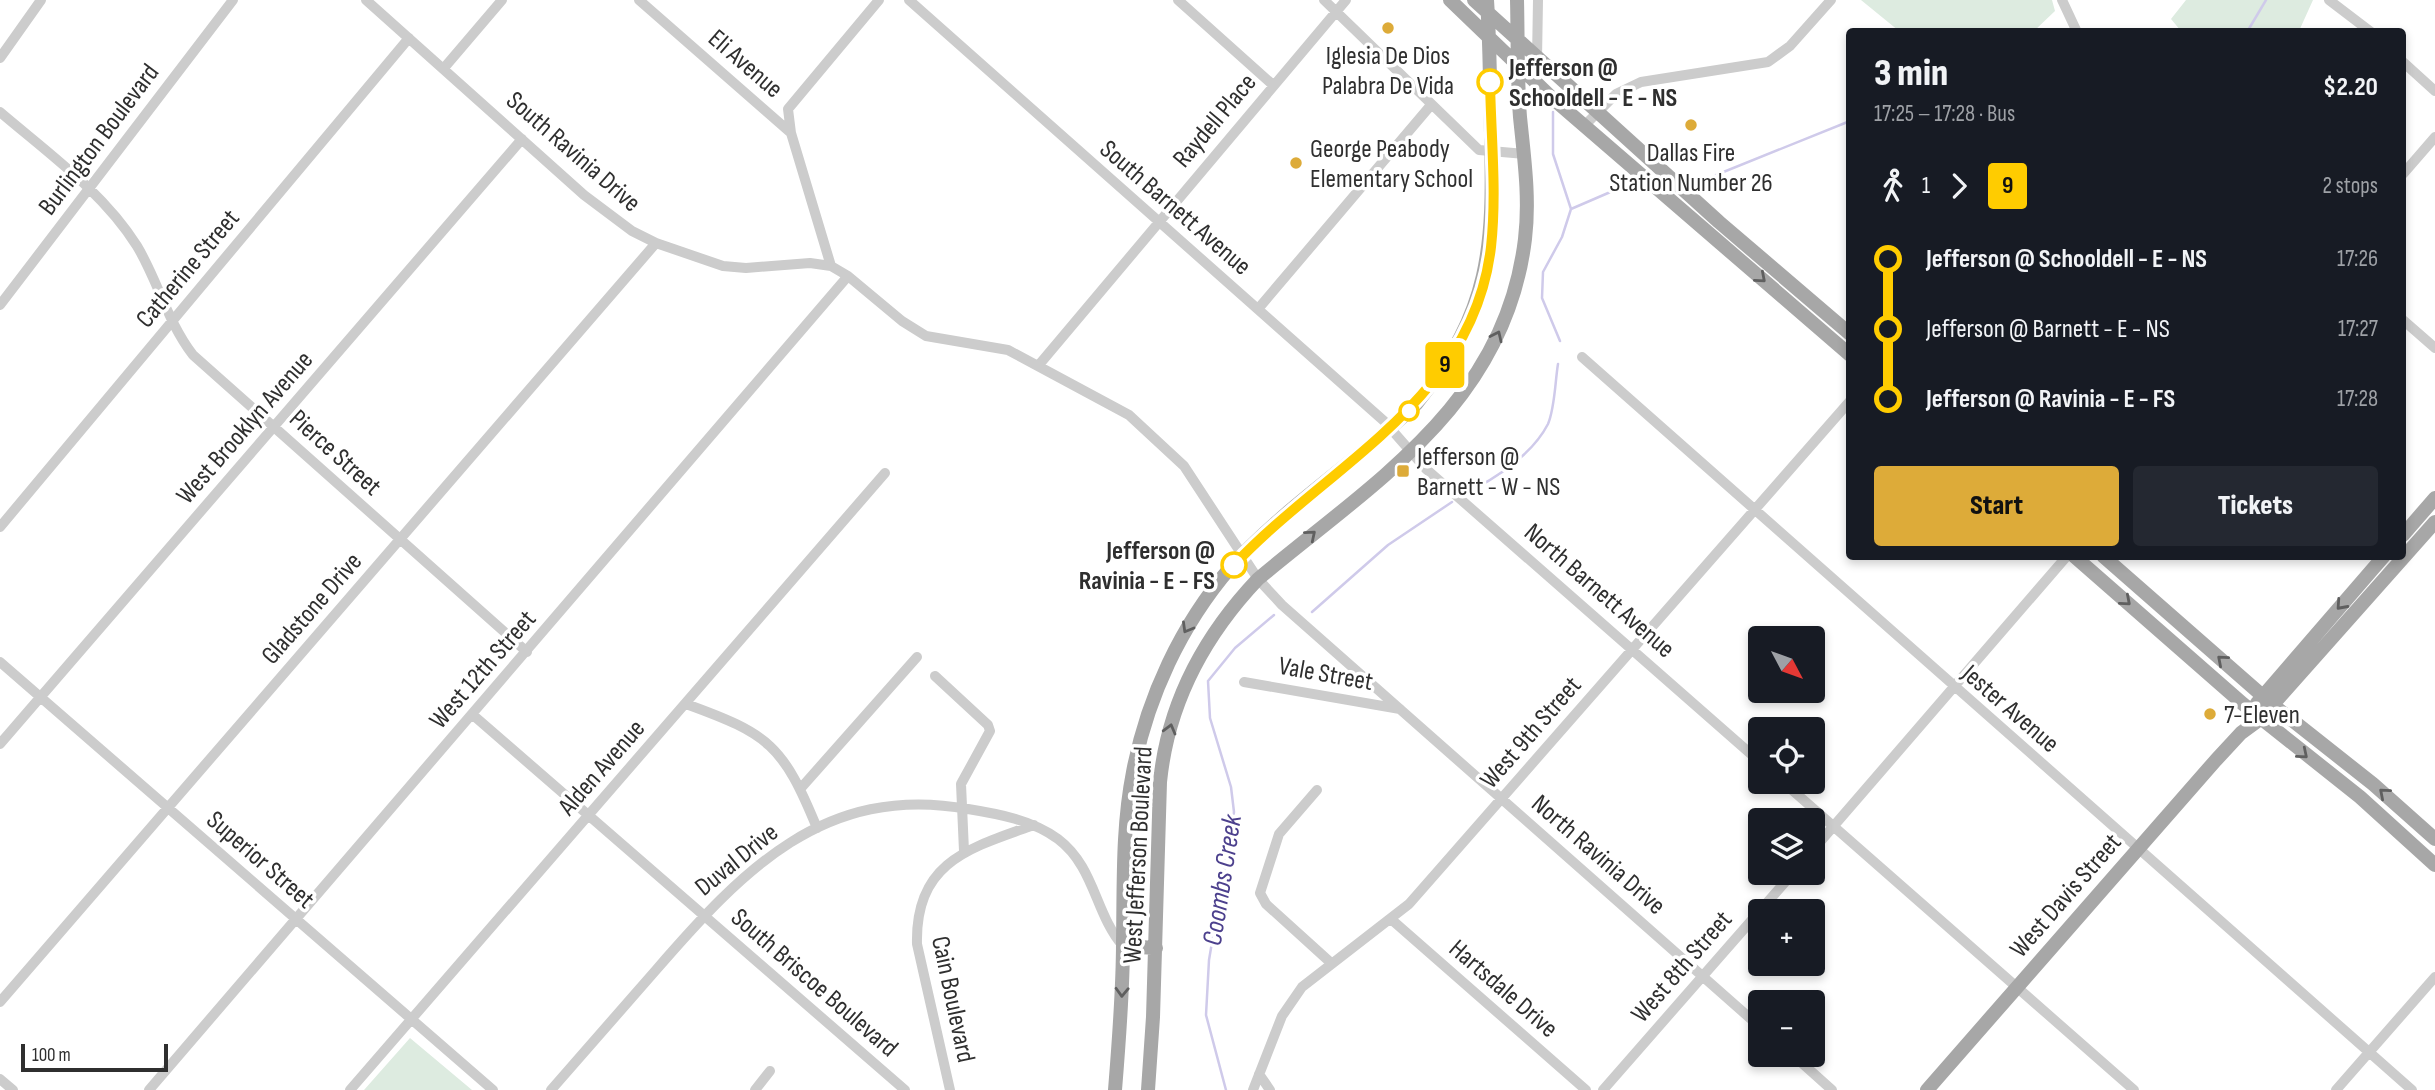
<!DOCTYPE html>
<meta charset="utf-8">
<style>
body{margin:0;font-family:"Sofia Sans Condensed",sans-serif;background:#242831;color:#f1f3f6;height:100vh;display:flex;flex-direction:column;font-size:26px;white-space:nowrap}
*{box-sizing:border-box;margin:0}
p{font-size:23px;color:#9ea1a6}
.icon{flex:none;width:38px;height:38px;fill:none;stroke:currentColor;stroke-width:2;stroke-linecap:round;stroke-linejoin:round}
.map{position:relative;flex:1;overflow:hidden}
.side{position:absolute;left:1846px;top:28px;width:560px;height:532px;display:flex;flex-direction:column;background:#171b24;border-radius:7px;box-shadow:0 4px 10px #0003}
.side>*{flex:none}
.badge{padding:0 14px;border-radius:5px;font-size:24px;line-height:46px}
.needle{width:46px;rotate:131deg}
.buttons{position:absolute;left:1748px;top:626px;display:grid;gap:14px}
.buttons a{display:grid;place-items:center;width:77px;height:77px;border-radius:7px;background:#171b24;box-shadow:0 4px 10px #0003;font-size:35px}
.scale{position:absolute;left:21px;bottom:18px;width:147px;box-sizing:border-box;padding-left:7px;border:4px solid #2f2f2f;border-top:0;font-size:19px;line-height:24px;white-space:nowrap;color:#2f2f2f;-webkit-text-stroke:5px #fff;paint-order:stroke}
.map>.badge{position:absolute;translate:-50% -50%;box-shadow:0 0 0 4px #fff}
.legs{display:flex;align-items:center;gap:10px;height:77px;padding:0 28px;font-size:23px}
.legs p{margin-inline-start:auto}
.summary{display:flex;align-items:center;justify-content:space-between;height:119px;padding:0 28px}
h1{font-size:38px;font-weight:800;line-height:52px}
.cta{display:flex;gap:14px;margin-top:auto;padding:14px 28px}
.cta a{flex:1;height:80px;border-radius:7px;background:#ddab39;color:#111;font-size:28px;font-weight:800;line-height:80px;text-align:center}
.cta a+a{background:#242831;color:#f1f3f6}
ul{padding:0 28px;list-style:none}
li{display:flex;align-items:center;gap:24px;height:70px;font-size:26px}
li i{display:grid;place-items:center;width:10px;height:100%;margin:0 9px;background:currentColor}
li i::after{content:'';width:18px;height:18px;margin:-9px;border:5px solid;border-radius:50%;background:#171b24}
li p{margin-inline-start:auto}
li:first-child i{background:linear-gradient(#0000 50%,currentColor 0)}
li:last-child i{background:linear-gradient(currentColor 50%,#0000 0)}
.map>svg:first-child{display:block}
</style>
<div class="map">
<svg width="2435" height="1090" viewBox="0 0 2435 1090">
<rect width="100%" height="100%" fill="#fff"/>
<!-- green -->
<path fill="#ddebe0" d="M 1861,0 L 2052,0 L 2055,11 L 2034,31 L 1899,31 Z
M 2186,0 L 2313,0 L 2299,31 L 2181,31 L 2171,19 Z
M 410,1038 L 472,1090 L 364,1090 Z"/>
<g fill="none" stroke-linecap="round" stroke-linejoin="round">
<!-- stream -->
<path stroke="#cfcaea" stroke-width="2.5" d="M 2247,32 L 2266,0
M 1553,112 L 1553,154 L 1571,209 L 1562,237 L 1543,272 L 1542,298 L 1560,341
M 1716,175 L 1850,121
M 1571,209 L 1622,187
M 1474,489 C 1502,474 1533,453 1548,424 C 1555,407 1555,382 1558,364
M 1312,612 L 1388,545 L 1452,502
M 1226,1090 L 1206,1015 L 1209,960 L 1234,812 L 1231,787 L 1210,718 L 1208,681 L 1235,648 L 1274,615"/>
<!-- minor -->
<path stroke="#ccc" stroke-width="10" d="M 366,0 L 584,195 L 632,231 L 656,243 L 723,266 L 746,268 L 810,263 L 831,266 L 848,276 L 902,321 L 926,336 L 1008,350 L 1129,415 L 1184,466 L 1258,579 L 1282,605 L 1760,1027
M 639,0 L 791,133
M 909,0 L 1384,421 L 1426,469 L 1760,762
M 1178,0 L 1273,85
M 1324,0 L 1479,150 L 1525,154
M 2062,0 L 2077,32
M 2329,0 L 2371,32
M 0,58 L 41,0
M 2403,62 L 2435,91
M 444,68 L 502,0
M 1526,71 L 1537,59 L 1538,0
M 0,112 C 48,153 103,192 137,246 C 158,281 167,321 193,355 L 527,652
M 1585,125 L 1616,94 L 1641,82 L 1768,62 L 1790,46 L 1831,0
M 2403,174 L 2435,137
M 831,266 L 791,133 L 788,109 L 879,0
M 0,305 L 233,0
M 1258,309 L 1431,105
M 2403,320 L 2435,348
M 1582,357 L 2412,1090
M 1038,366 L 1346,0
M 0,527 L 409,38
M 0,662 L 493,1090
M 935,676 L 988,725 L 990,731 L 961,784 L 964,851
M 1244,682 L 1400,709
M 686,704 C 769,734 783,745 817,828
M 473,715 L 905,1090
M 0,744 L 522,139
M 1783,782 L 2134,1090
M 801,788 L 917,657
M 1317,790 L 1279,834 L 1260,893 L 1266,904 L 1330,962
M 1813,850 L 2067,556
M 1392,920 L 1586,1090
M 0,1002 L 656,243
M 1793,1055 L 1832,1090
M 1259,1074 L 1270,1090
M 0,1079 L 13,1090
M 149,1090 L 848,276
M 350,1090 L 885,473
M 551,1090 C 586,1050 621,1010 656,970 C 742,871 824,783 968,809 C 999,814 1032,820 1058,839 C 1095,867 1095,914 1123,946
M 755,1090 L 770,1071
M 950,1090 L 917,944 C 915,862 969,848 1034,825
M 1253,1090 L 1282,1016 L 1302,987 L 1409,904 L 1850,401
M 1603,1090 L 1793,873
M 2336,1090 L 2435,977"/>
<!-- major -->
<path stroke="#a7a7a7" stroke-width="14" d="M 1450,0 L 1551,97 L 1850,355
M 1474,0 L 1719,222 L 1850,334
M 2403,535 L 2435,498
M 2074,556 L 2243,704 L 2360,797 L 2435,865
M 2103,556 L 2273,705 L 2373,784 L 2435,839
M 2257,703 L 2384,556
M 1123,946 L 1156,948
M 1115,1090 C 1119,1041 1123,991 1123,942 C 1124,886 1122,827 1133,772 C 1147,698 1181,625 1230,568 C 1285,506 1359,461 1417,403 C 1491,310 1494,248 1491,133 C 1490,89 1490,44 1487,0
M 1148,1090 L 1153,1017 L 1160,782 C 1168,702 1204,636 1258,579 C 1375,481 1505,404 1525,239 C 1530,198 1524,157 1520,117 C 1517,78 1518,39 1517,0
M 1927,1090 L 2216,760 L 2241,733 L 2260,719 L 2435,522"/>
</g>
<!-- one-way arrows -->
<defs><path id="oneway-chevron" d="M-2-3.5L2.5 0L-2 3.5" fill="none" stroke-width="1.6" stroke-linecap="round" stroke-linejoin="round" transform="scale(1.75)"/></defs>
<g stroke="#5f5f5f">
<use href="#oneway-chevron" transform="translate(1761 278) rotate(41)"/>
<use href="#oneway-chevron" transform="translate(1497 336) rotate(-65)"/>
<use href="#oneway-chevron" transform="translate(1311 535) rotate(-40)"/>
<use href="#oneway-chevron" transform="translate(2126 601) rotate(41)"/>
<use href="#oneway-chevron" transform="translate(2341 605) rotate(132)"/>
<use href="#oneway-chevron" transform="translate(1187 628) rotate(120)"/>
<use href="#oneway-chevron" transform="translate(2222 660) rotate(-139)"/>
<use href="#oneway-chevron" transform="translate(1170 729) rotate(-75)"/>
<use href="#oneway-chevron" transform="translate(2303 754) rotate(40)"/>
<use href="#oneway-chevron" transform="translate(2384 793) rotate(-139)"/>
<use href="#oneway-chevron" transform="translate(1122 992) rotate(92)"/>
</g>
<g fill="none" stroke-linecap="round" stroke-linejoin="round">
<!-- line-1 casing -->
<g stroke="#fff" stroke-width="16">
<path id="line-1" d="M 1234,565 C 1329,464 1473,401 1491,247 C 1497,193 1491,137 1490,82"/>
</g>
<!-- line-1 -->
<use href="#line-1" stroke="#fc0" stroke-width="10"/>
</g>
<!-- markers -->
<g fill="#ddab39" stroke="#fff" stroke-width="2.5">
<circle cx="1388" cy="28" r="7"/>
<circle cx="1691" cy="125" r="7"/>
<circle cx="1296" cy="163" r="7"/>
<rect x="1396" y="464" width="14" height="14" rx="3.5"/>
<circle cx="2210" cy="714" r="7"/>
</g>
<g fill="#fff" stroke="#fc0" stroke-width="3.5">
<circle cx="1490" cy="82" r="12"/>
<circle cx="1409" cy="411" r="9"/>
<circle cx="1234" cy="565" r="12"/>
</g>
<g text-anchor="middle" stroke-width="7" stroke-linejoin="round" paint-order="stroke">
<!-- poi labels -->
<g font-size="26" fill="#2f2f2f" stroke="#fff" text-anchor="start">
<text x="1388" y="64" text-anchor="middle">Iglesia De Dios<tspan x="1388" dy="30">Palabra De Vida</tspan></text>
<text x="1310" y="157">George Peabody<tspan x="1310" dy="30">Elementary School</tspan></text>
<text x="1691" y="161" text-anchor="middle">Dallas Fire<tspan x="1691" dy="30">Station Number 26</tspan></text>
<text x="1417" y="465">Jefferson @<tspan x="1417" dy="30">Barnett - W - NS</tspan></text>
<text x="2224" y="723">7-Eleven</text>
</g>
<!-- street labels -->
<g font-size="26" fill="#2f2f2f" stroke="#fff">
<text transform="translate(746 63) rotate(41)" y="9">Eli Avenue</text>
<text transform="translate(1214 120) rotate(-50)" y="9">Raydell Place</text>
<text transform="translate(98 139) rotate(-53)" y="9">Burlington Boulevard</text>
<text transform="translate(574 151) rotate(41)" y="9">South Ravinia Drive</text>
<text transform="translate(1176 207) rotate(41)" y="9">South Barnett Avenue</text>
<text transform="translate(187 268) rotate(-50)" y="9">Catherine Street</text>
<text transform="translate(244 427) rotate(-49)" y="9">West Brooklyn Avenue</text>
<text transform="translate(336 452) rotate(42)" y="9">Pierce Street</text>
<text transform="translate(1600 590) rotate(41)" y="9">North Barnett Avenue</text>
<text transform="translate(311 608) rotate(-49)" y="9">Gladstone Drive</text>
<text transform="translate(482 669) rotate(-49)" y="9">West 12th Street</text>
<text transform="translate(1326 673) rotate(10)" y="9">Vale Street</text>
<text transform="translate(2011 708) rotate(41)" y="9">Jester Avenue</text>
<text transform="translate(1530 732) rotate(-49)" y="9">West 9th Street</text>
<text transform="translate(601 767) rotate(-49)" y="9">Alden Avenue</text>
<text transform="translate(1599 854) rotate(41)" y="9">North Ravinia Drive</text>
<text transform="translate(1137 855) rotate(-87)" y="9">West Jefferson Boulevard</text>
<text transform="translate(261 859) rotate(41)" y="9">Superior Street</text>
<text transform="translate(736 859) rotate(-39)" y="9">Duval Drive</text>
<text transform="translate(2065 895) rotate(-49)" y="9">West Davis Street</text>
<text transform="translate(1681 966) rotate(-49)" y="9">West 8th Street</text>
<text transform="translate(815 982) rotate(41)" y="9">South Briscoe Boulevard</text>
<text transform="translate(1504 988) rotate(41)" y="9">Hartsdale Drive</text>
<text transform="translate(954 999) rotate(78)" y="9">Cain Boulevard</text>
</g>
<!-- stop labels -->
<g font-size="26" font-weight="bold" fill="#2f2f2f" stroke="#fff" text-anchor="start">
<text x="1509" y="76">Jefferson @<tspan x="1509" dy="30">Schooldell - E - NS</tspan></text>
<text x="1215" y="559" text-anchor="end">Jefferson @<tspan x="1215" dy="30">Ravinia - E - FS</tspan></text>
</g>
<!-- water labels -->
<g font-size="28" font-style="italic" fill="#4c408d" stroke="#fff">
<text transform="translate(1221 880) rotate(-81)" y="10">Coombs Creek</text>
</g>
</g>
</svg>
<div class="buttons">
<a><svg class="needle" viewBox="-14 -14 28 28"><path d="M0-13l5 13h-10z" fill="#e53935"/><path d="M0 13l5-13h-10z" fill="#9ea1a6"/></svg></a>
<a><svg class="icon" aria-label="locate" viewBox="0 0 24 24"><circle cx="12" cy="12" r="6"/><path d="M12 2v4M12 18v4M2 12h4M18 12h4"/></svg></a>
<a><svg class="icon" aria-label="layers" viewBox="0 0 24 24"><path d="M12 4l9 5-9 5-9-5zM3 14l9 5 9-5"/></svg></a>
<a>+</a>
<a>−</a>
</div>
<div class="scale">100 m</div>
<b class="badge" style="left:1445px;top:365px;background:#fc0;color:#111">9</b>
<section class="side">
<div class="summary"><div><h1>3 min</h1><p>17:25 – 17:28 · Bus</p></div><b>$2.20</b></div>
<div class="legs"><svg class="icon" aria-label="walk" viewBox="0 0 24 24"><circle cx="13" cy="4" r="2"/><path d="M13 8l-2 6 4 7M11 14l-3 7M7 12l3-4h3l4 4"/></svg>1<svg class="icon" aria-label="forward" viewBox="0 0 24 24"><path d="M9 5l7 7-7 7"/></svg><b class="badge" style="background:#fc0;color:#111">9</b><p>2 stops</p></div>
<ul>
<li><i style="color:#fc0"></i><b>Jefferson @ Schooldell - E - NS</b><p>17:26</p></li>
<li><i style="color:#fc0"></i><span>Jefferson @ Barnett - E - NS</span><p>17:27</p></li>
<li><i style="color:#fc0"></i><b>Jefferson @ Ravinia - E - FS</b><p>17:28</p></li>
</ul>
<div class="cta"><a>Start</a><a>Tickets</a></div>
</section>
</div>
